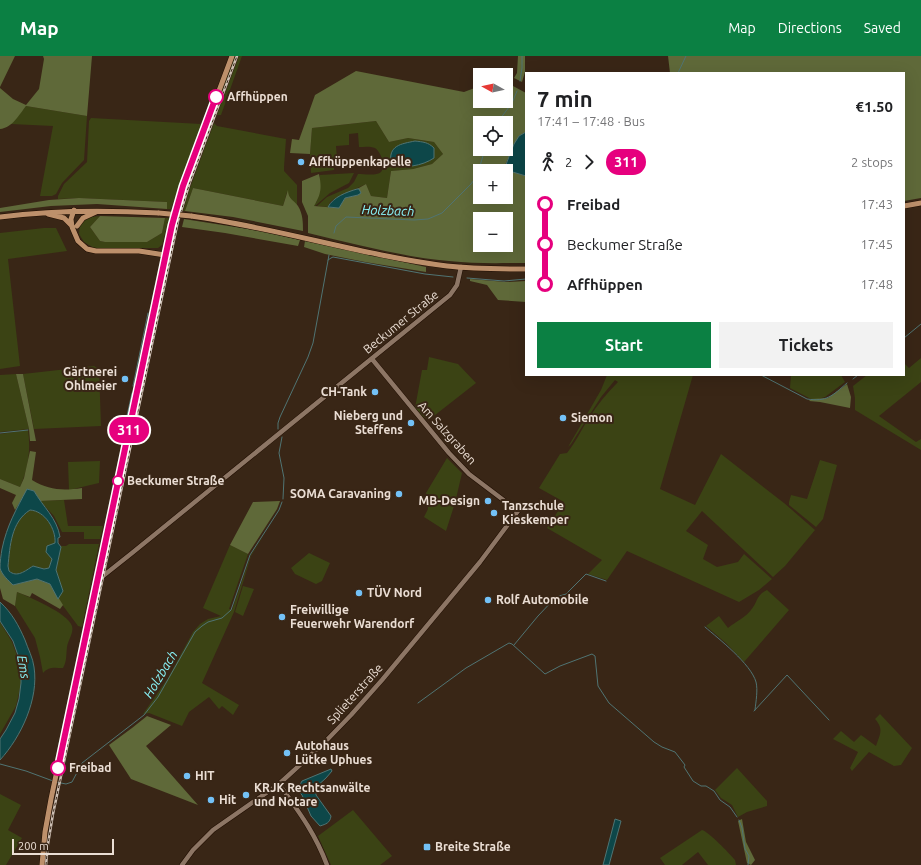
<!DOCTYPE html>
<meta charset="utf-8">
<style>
body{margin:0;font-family:Ubuntu,sans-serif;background:#f2f2f2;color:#202124;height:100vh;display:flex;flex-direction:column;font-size:15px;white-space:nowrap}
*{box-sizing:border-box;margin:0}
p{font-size:13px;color:#757577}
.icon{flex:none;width:22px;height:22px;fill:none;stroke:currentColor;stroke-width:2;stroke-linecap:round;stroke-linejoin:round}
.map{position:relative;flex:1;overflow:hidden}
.sheet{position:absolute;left:525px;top:16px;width:380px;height:304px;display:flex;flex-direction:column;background:#fff;border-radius:0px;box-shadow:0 4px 16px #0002}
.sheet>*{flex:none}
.badge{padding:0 8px;border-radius:13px;font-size:14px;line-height:26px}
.needle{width:26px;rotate:278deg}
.tools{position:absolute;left:473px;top:12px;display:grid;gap:8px}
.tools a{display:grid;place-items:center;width:40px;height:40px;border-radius:0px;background:#fff;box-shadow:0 4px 16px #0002;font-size:20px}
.scale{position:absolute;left:12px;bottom:10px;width:102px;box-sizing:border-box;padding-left:4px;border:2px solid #ebded4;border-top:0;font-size:11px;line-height:14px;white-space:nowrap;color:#ebded4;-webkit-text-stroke:3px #392616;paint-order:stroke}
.map>.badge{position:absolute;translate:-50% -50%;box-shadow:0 0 0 2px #fff}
.legs{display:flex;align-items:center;gap:6px;height:44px;padding:0 12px;font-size:13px}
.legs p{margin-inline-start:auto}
.head{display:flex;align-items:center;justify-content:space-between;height:68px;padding:0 12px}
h1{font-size:22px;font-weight:700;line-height:30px}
.button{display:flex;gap:8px;margin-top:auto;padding:8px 12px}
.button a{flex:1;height:46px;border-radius:0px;background:#0b8043;color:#fff;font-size:16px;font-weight:700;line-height:46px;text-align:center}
.button a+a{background:#f2f2f2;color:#202124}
ul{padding:0 12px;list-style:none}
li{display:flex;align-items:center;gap:14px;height:40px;font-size:15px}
li i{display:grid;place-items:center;width:6px;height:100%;margin:0 5px;background:currentColor}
li i::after{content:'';width:10px;height:10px;margin:-5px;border:3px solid;border-radius:50%;background:#fff}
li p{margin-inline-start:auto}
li:first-child i{background:linear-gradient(#0000 50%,currentColor 0)}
li:last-child i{background:linear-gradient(currentColor 50%,#0000 0)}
header{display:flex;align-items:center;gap:24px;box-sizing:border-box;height:56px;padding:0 20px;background:#0b8043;color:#fff}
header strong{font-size:19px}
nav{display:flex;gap:22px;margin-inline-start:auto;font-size:14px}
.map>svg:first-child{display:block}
</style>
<header>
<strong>Map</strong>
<nav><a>Map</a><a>Directions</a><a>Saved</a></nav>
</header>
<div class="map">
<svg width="921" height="809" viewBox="0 0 921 809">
<rect width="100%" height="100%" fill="#392616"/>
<!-- green -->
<path fill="#3b4314" d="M 235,0 L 237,0 L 193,116 L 180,155 L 179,155 L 190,121 Z
M 239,0 L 242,0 L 221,59 L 217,59 Z
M 26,50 L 87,60 L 84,104 L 62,127 L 56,138 L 52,140 L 40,140 L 53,70 L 11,68 Z
M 91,62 L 201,68 L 171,153 L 167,153 L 167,146 L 79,142 L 58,143 L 58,140 L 64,128 L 87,106 L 89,65 Z
M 376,65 L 389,86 L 408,82 L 434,86 L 443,98 L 432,108 L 413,113 L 391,115 L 387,142 L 371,140 L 366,128 L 334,143 L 330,146 L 328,151 L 317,150 L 327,141 L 348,132 L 354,126 L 358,118 C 364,118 377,120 381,116 C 386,110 381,96 375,92 C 370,90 364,91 359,91 L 358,77 L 349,78 L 349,89 L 336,90 L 337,103 L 334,104 L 334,114 L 311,117 L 310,98 L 312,72 Z
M 214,67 L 217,70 L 286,83 L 284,111 L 284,115 L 297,129 L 297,149 L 291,143 L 287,136 L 283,150 L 193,132 L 185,155 L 183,155 L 190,132 Z
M 354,117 L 349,127 L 330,137 L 315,150 L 313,150 L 317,145 L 320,119 Z
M 100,160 L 90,171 L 100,185 L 105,186 L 147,186 L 162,177 L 165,162 L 169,162 L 162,189 L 158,192 L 94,192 L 84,186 L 79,178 L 80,168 L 90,161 Z
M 177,163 L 178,163 L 104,515 L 102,514 Z
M 44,172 L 56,172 L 67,195 L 8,203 L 20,310 L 0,313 L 0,177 Z
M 429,301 L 458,308 L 476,327 L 430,363 L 425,362 L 415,352 L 422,314 L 427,314 Z
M 921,302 L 921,326 L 879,360 L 916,386 L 921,383 L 921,394 L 855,354 L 855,342 L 853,330 L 867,319 L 904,319 L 904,307 L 909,312 Z
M 94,310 L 99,313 L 101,370 L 34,373 L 23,318 Z
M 16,318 L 29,373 L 0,376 L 0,319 Z
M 607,319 L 617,320 L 618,319 L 693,319 L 660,433 L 695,449 L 721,398 L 784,447 L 815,474 L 785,510 L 773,521 L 702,455 L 686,475 L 708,489 L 703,503 L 717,511 L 738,506 L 744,498 L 772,523 L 759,534 L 739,546 L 627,495 L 607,524 L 588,518 L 602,504 L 547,472 L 564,446 L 539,432 L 560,398 L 567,397 C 576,386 581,374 589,362 C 597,349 607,337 618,326 L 615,324 L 601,341 L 571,388 L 568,391 L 601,334 Z
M 791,319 L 841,319 L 845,326 L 825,341 L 818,343 L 811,343 L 790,332 Z
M 28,374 C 31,394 28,413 20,431 L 0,423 L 0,378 Z
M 447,402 L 462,417 L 455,447 L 446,475 L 424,461 L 428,453 L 426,437 Z
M 820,404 L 837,409 L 823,463 L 816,471 L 789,449 L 789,446 L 791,439 L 807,443 Z
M 100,405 L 99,427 L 69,434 L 68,406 Z
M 64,444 L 68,470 L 103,470 L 100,483 L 84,483 L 84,476 L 62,476 L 54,460 L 40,445 Z
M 30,454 C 45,455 56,473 55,488 L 46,496 L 52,503 L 49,512 L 44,513 L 33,510 C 25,515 18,522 9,515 L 8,510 C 10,489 11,466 30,454 Z
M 266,476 L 251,500 L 234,556 L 202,627 L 239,649 L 233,659 L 222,650 L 219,653 L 209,641 L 189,656 L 182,670 L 149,657 L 143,658 L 168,622 L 193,576 L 200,568 L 208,563 L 221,560 L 203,552 L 230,489 L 248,498 L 229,553 L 232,554 L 251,499 Z
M 69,488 L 99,488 L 82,571 L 78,570 L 58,543 L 63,535 L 56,514 L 61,491 L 60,490 L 66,490 Z
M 309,497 L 330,507 L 322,525 L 316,528 L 295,518 L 291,512 Z
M 243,530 L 254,533 L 243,560 L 235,556 Z
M 767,534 L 789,554 L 744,606 L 727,588 L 706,570 L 719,560 L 728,572 C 735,566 746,561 751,554 C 758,546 756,539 767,534 Z
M 17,536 C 29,541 68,557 72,570 C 74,577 68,584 67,591 C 66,599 67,605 63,612 C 55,612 49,610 43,617 L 40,601 L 35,582 L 15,550 Z
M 0,566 L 12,586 L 20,608 L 21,628 L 16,650 L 0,678 Z
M 880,658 L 912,692 L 901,709 L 894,710 L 869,696 L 852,715 L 850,712 L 858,696 L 833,683 L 841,675 L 854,686 L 861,679 L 876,690 C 880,678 884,673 875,663 Z
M 737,712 L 767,745 L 767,750 L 747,756 L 738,761 L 732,749 L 721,742 L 715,734 Z
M 0,738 L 21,749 L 8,774 L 22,782 L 6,809 L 0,809 Z
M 353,754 L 392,800 L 380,809 L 331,809 L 318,780 Z
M 702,774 C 709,776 729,797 735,804 L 736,809 L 708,809 L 698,796 L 682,809 L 665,809 L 660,802 Z"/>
<!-- forest -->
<path fill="#5f6939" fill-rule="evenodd" d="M 0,0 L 15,0 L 0,31 Z
M 43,0 L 92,0 L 87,60 L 26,50 C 19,59 12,72 0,73 L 0,32 L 13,43 L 26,49 L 39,33 L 44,3 Z
M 518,0 L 525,0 L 525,16 L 522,26 L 514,22 L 517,17 Z
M 668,0 L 921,0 L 921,142 L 904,145 L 904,17 L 670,17 Z
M 356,15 L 464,36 L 480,30 L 480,45 L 506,45 L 506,29 L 513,30 L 526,37 L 526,76 L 519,80 L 505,109 L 506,114 L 526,120 L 526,207 C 500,207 475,208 449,205 C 402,201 355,188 308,177 L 308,160 L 302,146 L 302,125 L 319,118 C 322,132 321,138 314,150 L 338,152 L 345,142 L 358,139 L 359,133 L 357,133 L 366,128 L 371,140 L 387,142 L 391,115 L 413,113 L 432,108 L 443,98 L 434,86 L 408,82 L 389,86 L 376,65 L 312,72 L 310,98 L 290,97 L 292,83 L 299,84 L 315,39 ZM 480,67 L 506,67 L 506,93 L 480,93 ZM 480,115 L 506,115 L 506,141 L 480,141 ZM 480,163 L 506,163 L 506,189 L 480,189 Z
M 193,132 L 283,150 L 288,134 C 288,143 294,144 298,150 C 303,158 303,167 303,175 L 233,161 L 185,155 Z
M 79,142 L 167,146 L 167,153 L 97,148 L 51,150 L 0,156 L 0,152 L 49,144 Z
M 100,160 L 165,162 L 162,177 L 147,186 L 105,186 L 100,185 L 90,171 Z
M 184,163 L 261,175 L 300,184 L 298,190 L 225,177 L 182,171 Z
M 305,185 L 426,211 L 426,216 L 365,206 L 325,198 L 304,191 Z
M 470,223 L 506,226 L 526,225 L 526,246 L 498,244 L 487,229 L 470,225 Z
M 16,318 L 23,318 L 36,385 L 30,385 L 29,373 Z
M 847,328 L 851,341 L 850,352 L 820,346 L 809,345 L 811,343 L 828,342 Z
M 30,395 L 36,396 L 32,424 C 49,434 62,435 82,432 L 82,443 L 40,445 L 34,435 L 28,433 L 15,454 L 12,447 L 16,439 L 0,432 L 0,423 L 20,431 L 24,422 Z
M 280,445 L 277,453 L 248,498 L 230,489 L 253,446 Z
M 0,513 L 5,520 L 13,529 L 37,523 L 50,528 L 63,549 L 60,553 L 32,537 L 30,541 L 17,536 L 15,550 L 3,543 L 0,532 Z
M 147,660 L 171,669 L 146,690 L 198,749 L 131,723 L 109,689 L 132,672 Z
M 742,763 L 746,786 L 755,804 L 751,809 L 747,807 L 738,765 Z"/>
<!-- water -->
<path fill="#0d4749" stroke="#507473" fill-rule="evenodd" d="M 526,76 L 526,120 L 506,114 L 505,111 L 514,88 L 519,80 Z
M 415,85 C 423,86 428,86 434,92 L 434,102 C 422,110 404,113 391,108 C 388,89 401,88 415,85 Z
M 357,133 L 359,133 L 361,137 L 358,139 L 345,142 L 339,152 L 328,151 C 333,141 347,136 357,133 Z
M 27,433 L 34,435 C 43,451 57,462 60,481 L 58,482 L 58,487 L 61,491 L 56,514 L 63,535 L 58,543 L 50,528 L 37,523 L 13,529 C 8,524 2,519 0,512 C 0,506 1,499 2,493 C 7,469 16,454 27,433 ZM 30,454 C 45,455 56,473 55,487 L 47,490 L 46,496 L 52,503 L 49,512 L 44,513 L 33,510 C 25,515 17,522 9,515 L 8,510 C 10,490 11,466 30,454 Z
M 0,546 C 12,557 19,570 25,584 C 28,593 33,602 34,611 C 39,643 21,681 0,704 L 0,683 L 6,674 L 15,657 L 19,643 L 21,627 L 21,608 L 13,585 L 0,565 Z
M 331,713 L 332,715 L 326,722 L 316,731 L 316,739 L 331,760 C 330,767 326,768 320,770 L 311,760 L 302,739 L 297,734 L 302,725 Z
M 615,763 L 621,765 L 609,809 L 603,809 Z"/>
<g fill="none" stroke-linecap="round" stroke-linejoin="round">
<!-- stream -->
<path stroke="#507473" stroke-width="1" d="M 678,17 L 686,0
M 520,25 L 522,12 L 522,0
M 497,67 L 512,47 L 517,35
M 334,177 L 336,170 L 346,161 L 414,164 L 428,163 L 442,157 L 471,128 L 477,120 L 485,93
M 328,204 L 331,202 L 333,201 L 425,218 L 453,221
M 467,222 L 504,225 L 526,223
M 904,282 L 921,268
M 761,319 L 807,343 C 827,346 832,340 847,327
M 853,323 L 858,319
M 133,330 L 148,257
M 278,373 L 278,367 L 280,361 L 308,301 L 313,287 L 329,199
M 0,377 L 28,374
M 282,381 L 279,397 L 284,422 L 283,443
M 122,382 L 132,337
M 705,571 C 719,583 751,608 756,626 C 758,634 756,645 755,654
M 514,589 L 538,560 L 556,541 L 566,538 L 586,518 L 606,525
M 418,647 L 466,612 L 509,587 L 512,588 L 545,618 L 560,610 L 592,598 L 595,600 L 598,630 L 609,647 L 654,686 L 662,691 L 675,696 L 685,709 L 684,711 L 693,725 L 701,730 L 706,730 L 714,735 L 720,744 L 730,751 L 737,761
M 754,655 L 787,619 L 829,664
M 0,708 L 26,715 L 53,725
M 56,726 L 66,728 L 72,726 L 82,707 L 144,659 L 158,641 L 195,576 L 202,570 L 208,566 L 222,562 L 231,554 L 250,499 L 279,454 L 282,446
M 739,764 L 742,772 L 745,793 L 749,800 L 748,809"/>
<!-- secondary casing -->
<g stroke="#200e02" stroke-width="5.5">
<path id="secondary" d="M 98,520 L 103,520 L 132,497 L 450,239 L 457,229 L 461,211
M 279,728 C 299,756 315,777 327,809
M 182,809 L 193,794 L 213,774 L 279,728 L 324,687 L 351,659 L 382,624 L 480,506 L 518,455 L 469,418 L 449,397 L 372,303"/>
</g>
<!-- primary casing -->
<g stroke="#200e02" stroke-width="6">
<path id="primary" d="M 904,150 L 921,147
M 74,154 L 71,163 L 72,171 L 78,185 L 87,193 L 96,195 L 139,195 L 165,199
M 48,158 L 64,162 L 72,170
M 191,160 C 278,172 361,199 447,210 C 473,213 500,213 526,213
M 0,161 C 53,154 106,154 159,157
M 77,170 L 83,162 L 96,156
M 42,809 L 45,776 L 51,743 L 172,169 L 183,131 L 232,0"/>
</g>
<!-- secondary -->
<use href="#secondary" stroke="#8d7665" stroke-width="4.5"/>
<!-- primary -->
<use href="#primary" stroke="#bd906b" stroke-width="5"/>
<!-- rail casing -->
<g stroke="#cec0b5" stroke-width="2.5">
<path id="rail" d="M 46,809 L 48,788 L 53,758 L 178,165 L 190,126 L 237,0"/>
</g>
<!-- rail -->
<use href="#rail" stroke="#392616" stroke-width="1" stroke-dasharray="3" stroke-linecap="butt"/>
<!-- primary-bridge casing -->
<g stroke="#200e02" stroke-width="6" stroke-linecap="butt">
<path id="primary-bridge" d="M 159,157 L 191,160"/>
</g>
<!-- primary-bridge -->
<use href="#primary-bridge" stroke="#bd906b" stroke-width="5"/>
</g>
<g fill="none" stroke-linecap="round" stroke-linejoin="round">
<!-- line-1 casing -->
<g stroke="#fff" stroke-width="9">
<path id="line-1" d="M 58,712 L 172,169 L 183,130 L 216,41"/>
</g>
<!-- line-1 -->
<use href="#line-1" stroke="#e6007e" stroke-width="6"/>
</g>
<!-- markers -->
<g fill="#fff" stroke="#e6007e" stroke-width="2">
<circle cx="216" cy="41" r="7"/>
<circle cx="118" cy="425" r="5"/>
<circle cx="58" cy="712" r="7"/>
</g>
<g fill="#73c1f6" stroke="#392616" stroke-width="1.5">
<circle cx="301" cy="106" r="4"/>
<circle cx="125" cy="323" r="4"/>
<circle cx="375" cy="336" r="4"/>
<circle cx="563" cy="362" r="4"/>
<circle cx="411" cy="367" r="4"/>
<circle cx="399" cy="438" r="4"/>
<circle cx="488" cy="445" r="4"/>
<circle cx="494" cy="457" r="4"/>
<circle cx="359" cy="537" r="4"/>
<circle cx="488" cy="544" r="4"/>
<circle cx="282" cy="561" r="4"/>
<circle cx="287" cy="697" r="4"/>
<circle cx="187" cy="720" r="4"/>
<circle cx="246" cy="739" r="4"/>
<circle cx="211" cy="744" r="4"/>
<rect x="423" y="787" width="8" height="8" rx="2"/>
</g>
<g text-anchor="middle" stroke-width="4" stroke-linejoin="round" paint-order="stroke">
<!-- stop labels -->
<g font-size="12" font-weight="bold" fill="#ebded4" stroke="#392616" text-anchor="start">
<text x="227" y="45">Affhüppen</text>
<text x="127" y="429">Beckumer Straße</text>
<text x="69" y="716">Freibad</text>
</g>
<!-- poi labels -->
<g font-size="12" font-weight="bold" fill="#ebded4" stroke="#392616" text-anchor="start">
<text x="309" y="110">Affhüppenkapelle</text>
<text x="117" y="320" text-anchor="end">Gärtnerei<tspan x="117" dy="14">Ohlmeier</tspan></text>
<text x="367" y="340" text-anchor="end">CH-Tank</text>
<text x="403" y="364" text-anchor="end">Nieberg und<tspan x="403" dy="14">Steffens</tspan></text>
<text x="571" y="366">Siemon</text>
<text x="391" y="442" text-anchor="end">SOMA Caravaning</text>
<text x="480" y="449" text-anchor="end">MB-Design</text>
<text x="502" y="454">Tanzschule<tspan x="502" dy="14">Kieskemper</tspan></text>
<text x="367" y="541">TÜV Nord</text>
<text x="496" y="548">Rolf Automobile</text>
<text x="290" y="558">Freiwillige<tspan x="290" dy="14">Feuerwehr Warendorf</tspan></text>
<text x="295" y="694">Autohaus<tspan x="295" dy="14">Lütke Uphues</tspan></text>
<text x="195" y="724">HIT</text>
<text x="254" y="736">KRJK Rechtsanwälte<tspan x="254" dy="14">und Notare</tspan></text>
<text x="219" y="748">Hit</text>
<text x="435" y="795">Breite Straße</text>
</g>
<!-- street labels -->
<g font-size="12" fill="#ebded4" stroke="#392616">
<text transform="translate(401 266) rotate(-39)" y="4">Beckumer Straße</text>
<text transform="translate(447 377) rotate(48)" y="4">Am Salzgraben</text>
<text transform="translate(355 638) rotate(-48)" y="4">Splieterstraße</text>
</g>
<!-- water labels -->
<g font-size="13" font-style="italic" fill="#89f5fa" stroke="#392616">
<text transform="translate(388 154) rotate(2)" y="5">Holzbach</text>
<text transform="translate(24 611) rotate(80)" y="5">Ems</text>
<text transform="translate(160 618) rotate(-59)" y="5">Holzbach</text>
</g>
</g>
</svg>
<div class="tools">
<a><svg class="needle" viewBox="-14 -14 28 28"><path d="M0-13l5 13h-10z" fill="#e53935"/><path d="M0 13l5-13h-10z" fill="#757577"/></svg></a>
<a><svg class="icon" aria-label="locate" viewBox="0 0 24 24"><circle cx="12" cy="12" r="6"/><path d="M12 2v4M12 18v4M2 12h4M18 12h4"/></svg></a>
<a>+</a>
<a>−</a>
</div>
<div class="scale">200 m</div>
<b class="badge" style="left:129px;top:374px;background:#e6007e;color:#fff">311</b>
<section class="sheet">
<div class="head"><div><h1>7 min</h1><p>17:41 – 17:48 · Bus</p></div><b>€1.50</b></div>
<div class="legs"><svg class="icon" aria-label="walk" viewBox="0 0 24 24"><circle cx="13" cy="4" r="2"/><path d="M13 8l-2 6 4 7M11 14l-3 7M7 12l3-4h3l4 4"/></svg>2<svg class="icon" aria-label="forward" viewBox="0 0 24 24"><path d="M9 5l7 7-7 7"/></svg><b class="badge" style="background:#e6007e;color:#fff">311</b><p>2 stops</p></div>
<ul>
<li><i style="color:#e6007e"></i><b>Freibad</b><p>17:43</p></li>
<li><i style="color:#e6007e"></i><span>Beckumer Straße</span><p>17:45</p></li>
<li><i style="color:#e6007e"></i><b>Affhüppen</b><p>17:48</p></li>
</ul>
<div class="button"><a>Start</a><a>Tickets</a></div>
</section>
</div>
